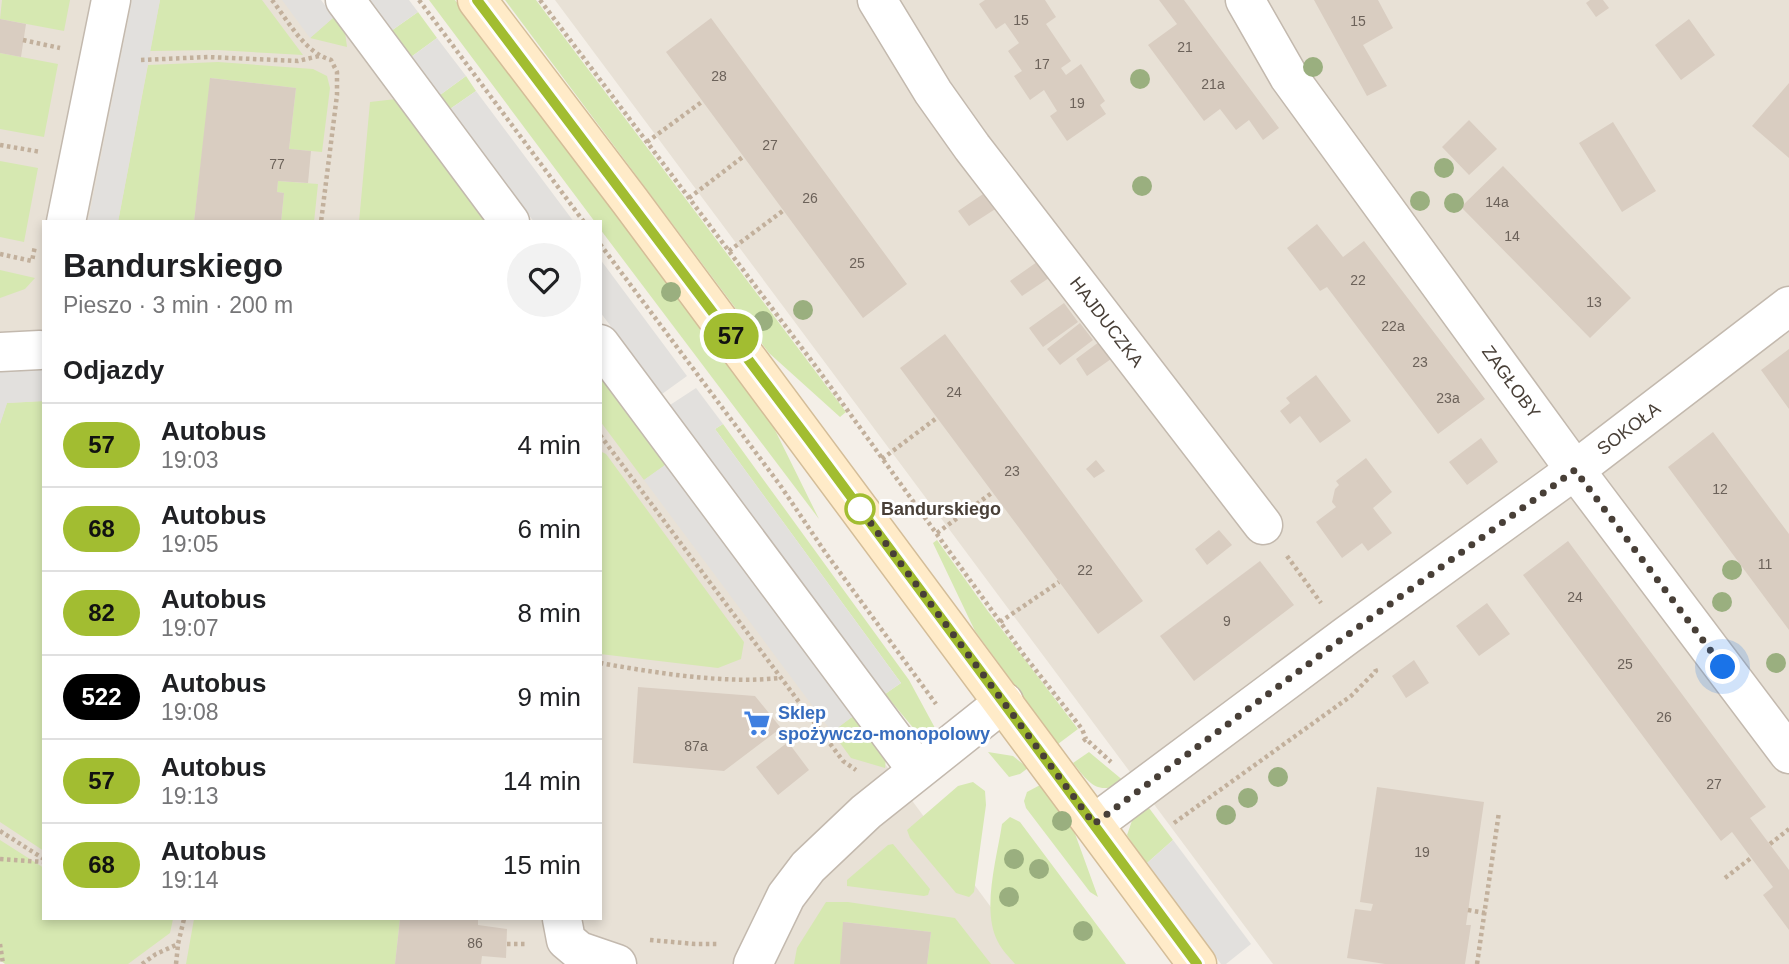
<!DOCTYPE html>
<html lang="pl">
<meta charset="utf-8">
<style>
body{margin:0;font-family:Arial,sans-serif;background:#f2f2f2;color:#202124;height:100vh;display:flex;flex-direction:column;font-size:26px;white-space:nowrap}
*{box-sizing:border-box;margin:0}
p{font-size:23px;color:#757577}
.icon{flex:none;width:38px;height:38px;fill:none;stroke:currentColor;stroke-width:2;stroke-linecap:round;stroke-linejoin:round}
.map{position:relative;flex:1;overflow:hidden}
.details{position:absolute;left:42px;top:220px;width:560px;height:700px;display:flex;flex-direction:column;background:#fff;border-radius:0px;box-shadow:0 4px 10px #0003}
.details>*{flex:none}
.badge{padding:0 14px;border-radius:23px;font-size:24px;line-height:46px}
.you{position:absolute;width:35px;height:35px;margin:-18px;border:5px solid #fff;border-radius:50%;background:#1a73e8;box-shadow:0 0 0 10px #1a73e833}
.map>.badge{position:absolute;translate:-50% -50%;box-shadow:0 0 0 4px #fff}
h2{padding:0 21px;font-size:26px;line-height:63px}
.round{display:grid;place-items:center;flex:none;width:74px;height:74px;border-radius:37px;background:#f2f2f2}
.overview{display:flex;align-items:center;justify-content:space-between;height:119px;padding:0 21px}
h1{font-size:33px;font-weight:700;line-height:52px}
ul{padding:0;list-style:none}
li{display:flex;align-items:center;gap:21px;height:84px;padding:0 21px;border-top:2px solid #e0e0e0}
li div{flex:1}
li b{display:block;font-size:26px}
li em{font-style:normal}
li .badge{min-width:77px;font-weight:700;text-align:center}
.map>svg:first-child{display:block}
</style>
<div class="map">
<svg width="1789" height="964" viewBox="0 0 1789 964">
<rect width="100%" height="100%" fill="#f4efe8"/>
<!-- residential -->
<path fill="#e8e1d6" d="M 0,0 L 320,0 L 484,222 L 44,222 L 44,919 L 600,919 L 600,379 L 1033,964 L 64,964 L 0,909 Z
M 555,0 L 1789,0 L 1789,964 L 1273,964 Z"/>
<!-- green -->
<path fill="#d6e8b1" d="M 2,0 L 70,0 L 64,31 L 0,19 Z
M 160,0 L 262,0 L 303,55 L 217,50 L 150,51 Z
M 429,0 L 455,0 L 772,424 L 819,519 L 600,229 L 600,222 L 595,222 Z
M 505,0 L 536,0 L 846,412 L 840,417 L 769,353 Z
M 418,12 L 437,38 L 411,57 L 391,31 Z
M 334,17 L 345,32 L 347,47 L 310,38 Z
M 0,53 L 58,64 L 44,137 L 0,129 Z
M 218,62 L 313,69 L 327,76 L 330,88 L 322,152 L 289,149 L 296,88 L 211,78 L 194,222 L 118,222 L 148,65 Z
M 466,76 L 476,91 L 450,109 L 440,95 Z
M 396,99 L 487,222 L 359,222 L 370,102 Z
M 0,161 L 38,168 L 24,242 L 0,237 Z
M 278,181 L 318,184 L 314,222 L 281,222 L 284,193 L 277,192 Z
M 0,270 L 35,278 L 25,289 L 0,298 Z
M 600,372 L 668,463 L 644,480 L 600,421 Z
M 44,401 L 44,851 L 0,822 L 0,424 L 7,403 Z
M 723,424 L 909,680 L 935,728 L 923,731 L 915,730 L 885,694 L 901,683 L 715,429 Z
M 600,451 L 606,454 L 744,642 L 741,659 L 718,668 L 600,654 Z
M 937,540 L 987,610 L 1078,729 L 1058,744 L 975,631 L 933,543 Z
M 856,714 L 886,758 L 885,768 L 851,758 L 832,732 Z
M 988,752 L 1013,756 L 1028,768 L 1020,774 L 1009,777 Z
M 1089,752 L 1125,782 C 1097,796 1090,784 1073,763 Z
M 973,782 L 985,791 L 986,805 L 974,892 L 969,897 L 956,893 L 910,838 L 907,830 L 958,786 Z
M 1042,784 L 1074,831 L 1098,897 L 1090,892 L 1026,808 L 1024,801 L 1027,792 Z
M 1146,804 L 1173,840 L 1146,864 L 1127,835 L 1134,815 Z
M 1010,817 L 1020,822 L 1126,964 L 1015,964 C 1009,957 1002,950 998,942 C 981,911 997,858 1002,824 Z
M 0,840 L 44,868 L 44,919 L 173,919 L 170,933 L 128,964 L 5,964 L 0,960 Z
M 893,844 L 930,889 L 928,895 L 924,896 L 847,886 L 847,880 L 888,845 Z
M 826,902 L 848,902 L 955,918 L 991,964 L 927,964 L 931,932 L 844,922 L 840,964 L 794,964 L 797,948 Z
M 194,919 L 400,919 L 395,964 L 186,964 Z"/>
<!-- parking -->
<path fill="#e2e0dd" d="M 132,0 L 160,0 L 118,222 L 88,222 Z
M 282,0 L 321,0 L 334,17 L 310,38 Z
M 368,0 L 409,0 L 418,12 L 391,31 Z
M 437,38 L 466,76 L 440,95 L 411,57 Z
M 476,91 L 574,222 L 534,222 L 450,109 Z
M 600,259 L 687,376 L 662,394 L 600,312 Z
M 44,368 L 44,401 L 7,403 L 0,424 L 0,370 Z
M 696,388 L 723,424 L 715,429 L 901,683 L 885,694 L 670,405 Z
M 668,463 L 856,714 L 832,732 L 644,480 Z
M 1173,840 L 1251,944 L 1226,964 L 1221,964 L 1146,864 Z"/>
<!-- building -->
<path fill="#d9cdc1" d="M 985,0 L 1045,0 L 1056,17 L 1046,24 L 1071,61 L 1061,68 L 1066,75 L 1081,64 L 1105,101 L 1100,105 L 1106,114 L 1067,141 L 1050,116 L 1057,111 L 1044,90 L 1030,100 L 1014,76 L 1022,71 L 1008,51 L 1019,43 L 1005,23 L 996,29 L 979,4 Z
M 1159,0 L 1184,0 L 1279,128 L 1263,140 L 1249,120 L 1236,130 L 1220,109 L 1204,121 L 1148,45 L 1177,24 Z
M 1314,0 L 1378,0 L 1393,28 L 1363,45 L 1387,86 L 1367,96 Z
M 1590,0 L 1603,0 L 1609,8 L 1596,17 L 1586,3 Z
M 711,18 L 907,284 L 863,318 L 666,52 Z
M 0,19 L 26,24 L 21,57 L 0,53 Z
M 1689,19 L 1715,55 L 1681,80 L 1655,45 Z
M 210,78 L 296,88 L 289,149 L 311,151 L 308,183 L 278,181 L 277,192 L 284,193 L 281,222 L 194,222 Z
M 1789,83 L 1789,158 L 1752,126 Z
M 1469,120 L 1497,149 L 1469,175 L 1442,147 Z
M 1613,122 L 1656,191 L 1622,212 L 1579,143 Z
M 1503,166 L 1631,298 L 1590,338 L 1461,207 Z
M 989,190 L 1000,206 L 969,226 L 958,211 Z
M 1317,224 L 1343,257 L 1364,241 L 1485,399 L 1438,434 L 1327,287 L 1320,291 L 1287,248 Z
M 1037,262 L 1049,278 L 1022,296 L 1010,281 Z
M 1064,303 L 1078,322 L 1043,347 L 1029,328 Z
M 1080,323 L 1093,340 L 1060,365 L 1047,349 Z
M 945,334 L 1143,601 L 1098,634 L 900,368 Z
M 1099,342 L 1111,359 L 1087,376 L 1076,359 Z
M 1789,349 L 1789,409 L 1761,370 Z
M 1316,375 L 1351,421 L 1320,443 L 1300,416 L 1290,424 L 1280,411 L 1290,403 L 1286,398 Z
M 1713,432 L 1789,534 L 1789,630 L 1668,467 Z
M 1481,438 L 1498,462 L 1467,485 L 1449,462 Z
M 1366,458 L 1392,492 L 1373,508 L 1392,533 L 1368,551 L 1362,543 L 1342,558 L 1316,522 L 1336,507 L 1332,502 L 1335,489 L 1339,485 L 1336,481 Z
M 1096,460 L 1105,471 L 1094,478 L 1086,469 Z
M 1219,530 L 1232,545 L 1207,565 L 1195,549 Z
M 1568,541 L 1766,807 L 1750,818 L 1789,870 L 1789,930 L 1763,895 L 1773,887 L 1732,832 L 1721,841 L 1523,575 Z
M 1260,561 L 1294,605 L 1194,681 L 1160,636 Z
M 1487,603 L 1510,634 L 1479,656 L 1456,626 Z
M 1414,660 L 1429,683 L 1406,698 L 1392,676 Z
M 638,687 L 755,696 L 781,728 L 724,771 L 633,763 Z
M 788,742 L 809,770 L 778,795 L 756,767 Z
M 1377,787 L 1484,802 L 1466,925 L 1471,925 L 1465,964 L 1385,964 L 1347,958 L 1355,909 L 1371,911 L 1373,904 L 1360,902 Z
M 400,919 L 478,919 L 478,925 L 507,929 L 506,958 L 482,956 L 481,964 L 395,964 Z
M 843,922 L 931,932 L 927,964 L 840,964 Z"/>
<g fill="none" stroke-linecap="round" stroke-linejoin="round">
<!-- street casing -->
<g stroke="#c3b9ae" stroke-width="41">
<g id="street">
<path d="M 345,0 L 510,222"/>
<path id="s1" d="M 877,0 L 933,92 L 972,147 L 1263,525"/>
<path id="s2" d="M 1245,0 L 1289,77 L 1575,470 L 1789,754"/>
<path d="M 66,222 L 111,0"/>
<path d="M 600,344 L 917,770"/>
<path d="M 0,352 L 40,350"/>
<path id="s3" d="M 1094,824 L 1346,636 L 1575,470 L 1789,306"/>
<path d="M 562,919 L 566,940 L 579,951 L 617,964"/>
<path d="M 753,964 L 786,896 L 808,867 L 866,812 L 1004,702"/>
</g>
</g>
<!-- secondary casing -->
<g stroke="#d4bd98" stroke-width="41">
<path id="secondary" d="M 477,0 L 630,201 L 1197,964"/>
</g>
<!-- path -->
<path stroke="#c2b09c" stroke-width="4.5" stroke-dasharray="3.5 3.5" stroke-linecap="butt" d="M 272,0 C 289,22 304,52 331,60 L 337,72 L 337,95 L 321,222
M 419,0 L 584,222
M 540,0 L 817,368 L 1024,655 L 1082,729 L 1086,739
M 23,40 L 60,48
M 141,60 L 208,57 L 298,61 L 319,56
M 647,142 L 703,101
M 0,145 L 41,152
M 689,198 L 744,156
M 600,244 L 780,485 L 825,552 L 936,704
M 729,251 L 784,210
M 0,254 L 32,261 L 35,246
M 600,435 L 843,761 L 856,770
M 882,459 L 938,417
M 937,533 L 993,492
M 1287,556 L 1321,603
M 1000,622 L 1059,582
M 600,663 C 657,673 723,684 780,678
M 1083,741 L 1086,739 L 1111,762
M 1174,823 L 1351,696 L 1376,671 L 1374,666
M 0,831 L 44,859
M 1770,844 L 1789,829
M 0,859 L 44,862
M 1725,878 L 1751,858
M 1468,910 L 1485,913
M 650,940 L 695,944 L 718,944
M 0,944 L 3,964
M 507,944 L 527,944
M 142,964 L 156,954 L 178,944 L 184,919
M 176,964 L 178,945
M 1477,964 L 1499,812"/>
<!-- street -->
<use href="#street" stroke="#fff" stroke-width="38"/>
<!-- secondary -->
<use href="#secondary" stroke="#ffebc8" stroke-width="38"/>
</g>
<!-- trees -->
<g fill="#9aaf7f">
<circle cx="1313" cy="67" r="10"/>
<circle cx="1140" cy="79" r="10"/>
<circle cx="1444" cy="168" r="10"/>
<circle cx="1142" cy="186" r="10"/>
<circle cx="1420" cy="201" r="10"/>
<circle cx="1454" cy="203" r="10"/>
<circle cx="671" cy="292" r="10"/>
<circle cx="803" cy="310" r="10"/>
<circle cx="763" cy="321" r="10"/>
<circle cx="1732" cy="570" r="10"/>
<circle cx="1722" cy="602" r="10"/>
<circle cx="1776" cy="663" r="10"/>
<circle cx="1278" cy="777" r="10"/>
<circle cx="1248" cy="798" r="10"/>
<circle cx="1226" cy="815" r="10"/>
<circle cx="1062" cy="821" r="10"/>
<circle cx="1014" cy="859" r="10"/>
<circle cx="1039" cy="869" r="10"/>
<circle cx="1009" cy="897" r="10"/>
<circle cx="1083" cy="931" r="10"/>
</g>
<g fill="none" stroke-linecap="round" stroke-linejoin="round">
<!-- line casing -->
<g stroke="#fff" stroke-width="16">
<path id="line" d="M 477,0 L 809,440 L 1197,964"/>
</g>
<!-- line -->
<use href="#line" stroke="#a2bd31" stroke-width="10"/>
<!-- walk -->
<path stroke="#483f37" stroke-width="7" stroke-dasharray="0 12.6" d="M 860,509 L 858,506 L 1094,824 L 1346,636 L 1575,470 L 1723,667"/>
</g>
<!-- icons -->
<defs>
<g id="supermarket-bare" transform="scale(2.1)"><path d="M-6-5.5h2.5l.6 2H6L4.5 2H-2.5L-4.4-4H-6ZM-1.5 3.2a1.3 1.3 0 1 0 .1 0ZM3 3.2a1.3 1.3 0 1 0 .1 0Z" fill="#3f7fe0" stroke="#fff" stroke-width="2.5" paint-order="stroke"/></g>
</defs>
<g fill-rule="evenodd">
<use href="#supermarket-bare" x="757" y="723"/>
</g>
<!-- markers -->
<circle fill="#fff" stroke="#a2bd31" stroke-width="3.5" cx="860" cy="509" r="14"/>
<g text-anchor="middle" stroke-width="6" stroke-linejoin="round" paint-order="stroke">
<!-- number labels -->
<g font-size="14" fill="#6c625a">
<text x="1021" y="25">15</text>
<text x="1358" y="26">15</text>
<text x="1185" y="52">21</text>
<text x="1042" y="69">17</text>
<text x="719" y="81">28</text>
<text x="1213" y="89">21a</text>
<text x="1077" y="108">19</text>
<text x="770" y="150">27</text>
<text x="277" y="169">77</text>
<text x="810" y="203">26</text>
<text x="1497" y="207">14a</text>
<text x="1512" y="241">14</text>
<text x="857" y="268">25</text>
<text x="1358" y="285">22</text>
<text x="1594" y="307">13</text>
<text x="1393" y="331">22a</text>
<text x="1420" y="367">23</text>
<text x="954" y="397">24</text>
<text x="1448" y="403">23a</text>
<text x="1012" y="476">23</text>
<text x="1720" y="494">12</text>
<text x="1765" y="569">11</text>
<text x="1085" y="575">22</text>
<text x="1575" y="602">24</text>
<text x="1227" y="626">9</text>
<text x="1625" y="669">25</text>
<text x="1664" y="722">26</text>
<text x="696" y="751">87a</text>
<text x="1714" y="789">27</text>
<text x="1422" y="857">19</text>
<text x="475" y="948">86</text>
</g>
<!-- street labels -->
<g font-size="18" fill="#483f37" stroke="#fff">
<text dy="6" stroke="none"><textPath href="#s1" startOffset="396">HAJDUCZKA</textPath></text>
<text dy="6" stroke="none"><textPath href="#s2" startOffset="466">ZAGŁOBY</textPath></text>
<text dy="6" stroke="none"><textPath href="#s3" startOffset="665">SOKOŁA</textPath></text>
</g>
<!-- stop labels -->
<g font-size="18" font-weight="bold" fill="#483f37" stroke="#fff" text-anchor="start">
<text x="881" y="515">Bandurskiego</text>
</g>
<!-- shop labels -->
<g font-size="18" font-weight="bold" fill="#366cbe" stroke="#fff" text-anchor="start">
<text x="778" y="719">Sklep<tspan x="778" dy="21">spożywczo-monopolowy</tspan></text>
</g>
</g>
</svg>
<div class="you" style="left:1723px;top:667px"></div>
<b class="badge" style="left:731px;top:336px;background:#a2bd31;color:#111">57</b>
<section class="details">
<div class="overview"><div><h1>Bandurskiego</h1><p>Pieszo · 3 min · 200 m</p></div><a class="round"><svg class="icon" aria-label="heart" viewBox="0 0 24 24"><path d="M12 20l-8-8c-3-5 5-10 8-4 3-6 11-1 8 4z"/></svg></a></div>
<h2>Odjazdy</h2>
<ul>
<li><span class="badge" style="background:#a2bd31;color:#111">57</span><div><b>Autobus</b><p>19:03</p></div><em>4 min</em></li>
<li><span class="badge" style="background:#a2bd31;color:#111">68</span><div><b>Autobus</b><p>19:05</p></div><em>6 min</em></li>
<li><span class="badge" style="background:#a2bd31;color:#111">82</span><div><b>Autobus</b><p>19:07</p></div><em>8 min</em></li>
<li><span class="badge" style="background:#000;color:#fff">522</span><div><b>Autobus</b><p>19:08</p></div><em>9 min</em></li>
<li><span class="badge" style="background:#a2bd31;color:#111">57</span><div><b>Autobus</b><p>19:13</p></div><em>14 min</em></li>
<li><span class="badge" style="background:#a2bd31;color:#111">68</span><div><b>Autobus</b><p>19:14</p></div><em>15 min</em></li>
</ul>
</section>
</div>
